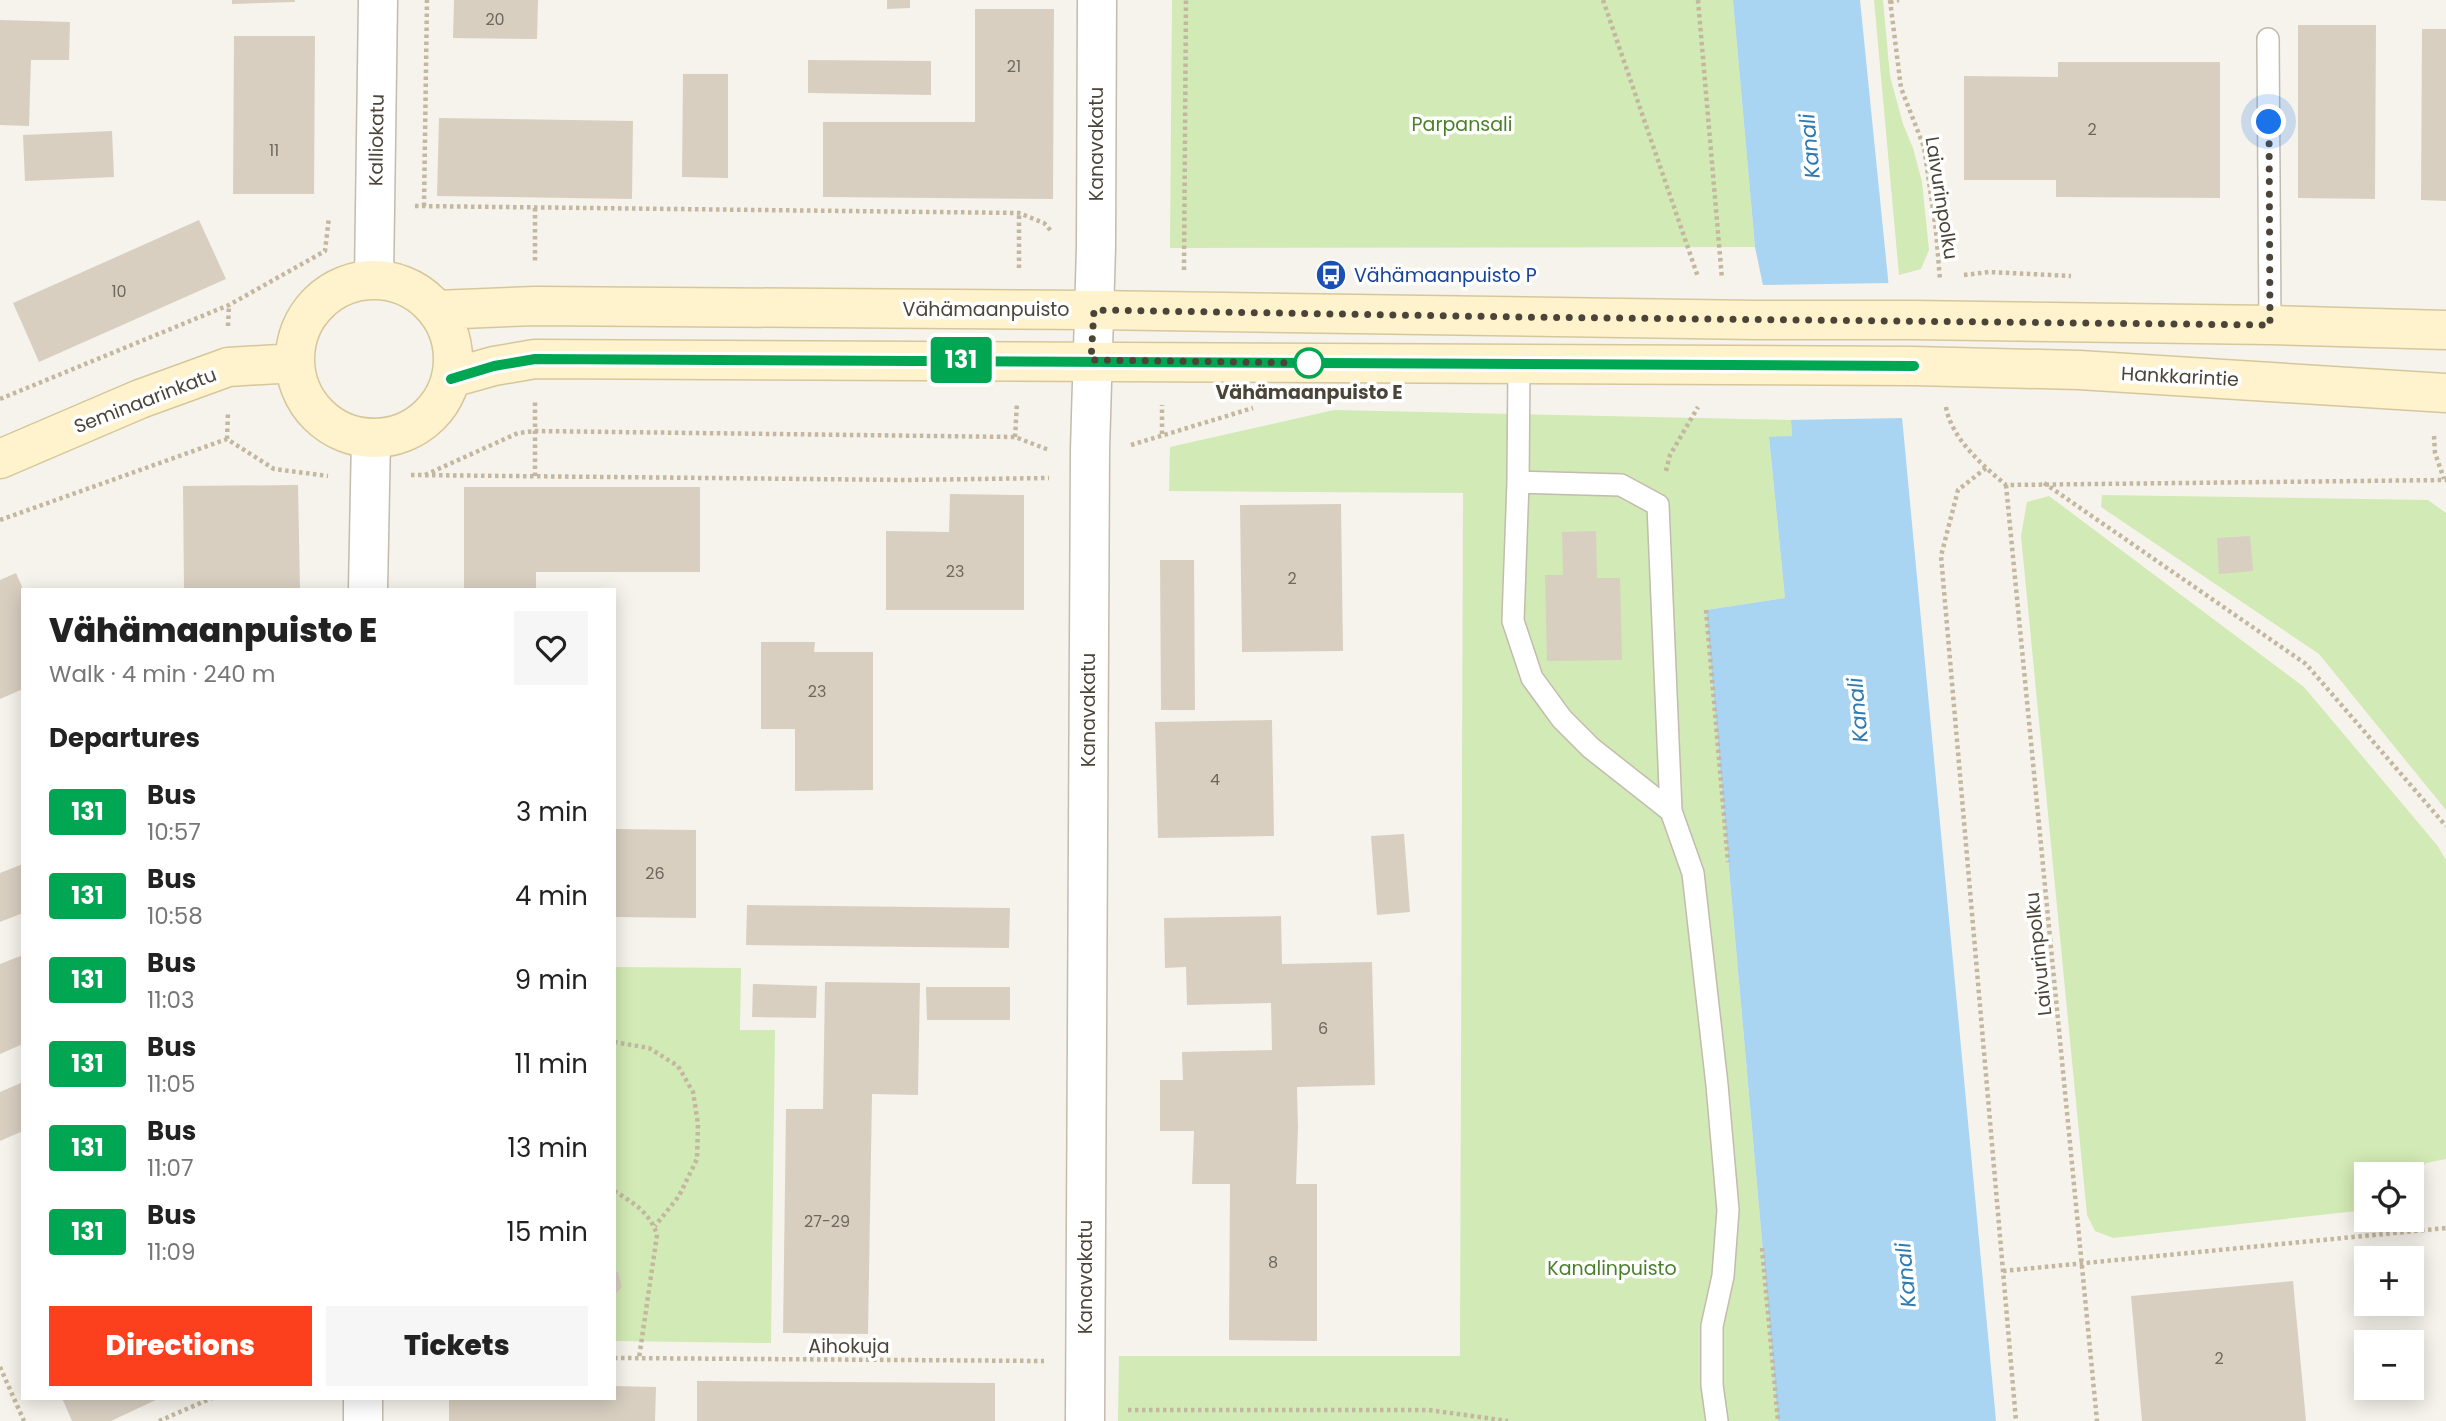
<!DOCTYPE html>
<meta charset="utf-8">
<style>
body{margin:0;font-family:Poppins,sans-serif;background:#f6f6f6;color:#222;height:100vh;display:flex;flex-direction:column;font-size:26px;white-space:nowrap}
*{box-sizing:border-box;margin:0}
p{font-size:23px;color:#767676}
.icon{flex:none;width:38px;height:38px;fill:none;stroke:currentColor;stroke-width:2;stroke-linecap:round;stroke-linejoin:round}
.map{position:relative;flex:1;overflow:hidden}
.drawer{position:absolute;left:21px;top:588px;width:595px;height:812px;display:flex;flex-direction:column;background:#fff;border-radius:0px;box-shadow:0 4px 18px #0003}
.drawer>*{flex:none}
.badge{padding:0 14px;border-radius:5px;font-size:24px;line-height:46px}
.controls{position:absolute;left:2354px;top:1162px;display:grid;gap:14px}
.controls a{display:grid;place-items:center;width:70px;height:70px;border-radius:0px;background:#fff;box-shadow:0 4px 18px #0003;font-size:35px}
.you{position:absolute;width:35px;height:35px;margin:-18px;border:5px solid #fff;border-radius:50%;background:#1a73e8;box-shadow:0 0 0 10px #1a73e833}
.map>.badge{position:absolute;translate:-50% -50%;box-shadow:0 0 0 4px #fff}
h2{padding:0 28px;font-size:26px;line-height:63px}
.round{display:grid;place-items:center;flex:none;width:74px;height:74px;border-radius:0px;background:#f6f6f6}
.overview{display:flex;align-items:center;justify-content:space-between;height:119px;padding:0 28px}
h1{font-size:33px;font-weight:800;line-height:52px}
.action{display:flex;gap:14px;margin-top:auto;padding:14px 28px}
.action a{flex:1;height:80px;border-radius:0px;background:#fc3f1d;color:#fff;font-size:28px;font-weight:800;line-height:80px;text-align:center}
.action a+a{background:#f6f6f6;color:#222}
ul{padding:0;list-style:none}
li{display:flex;align-items:center;gap:21px;height:84px;padding:0 28px}
li div{flex:1}
li b{display:block;font-size:26px}
li em{font-style:normal}
li .badge{min-width:77px;font-weight:700;text-align:center}
.map>svg:first-child{display:block}
</style>
<div class="map">
<svg width="2446" height="1421" viewBox="0 0 2446 1421">
<rect width="100%" height="100%" fill="#f6f3ec"/>
<!-- green -->
<path fill="#d2eab5" d="M 1172,0 L 1733,0 L 1755,247 L 1170,248 Z
M 1874,0 L 1883,0 L 1890,76 L 1903,124 L 1913,148 L 1922,182 L 1929,250 L 1921,269 L 1899,275 Z
M 1334,410 L 1791,420 L 1792,436 L 1769,438 L 1785,598 L 1706,610 L 1778,1421 L 1118,1421 L 1119,1356 L 1460,1356 L 1463,493 L 1169,491 L 1170,447 Z
M 2102,495 L 2428,500 L 2446,513 L 2446,810 L 2319,654 L 2101,507 Z
M 2049,496 L 2304,687 L 2437,845 L 2446,860 L 2446,1159 L 2426,1163 L 2412,1178 L 2413,1205 L 2412,1174 L 2366,1174 L 2366,1210 L 2113,1238 L 2095,1231 L 2087,1215 L 2021,536 L 2027,502 Z
M 614,967 L 741,968 L 740,1030 L 775,1030 L 771,1343 L 614,1341 Z"/>
<!-- water -->
<path fill="#a9d4f2" d="M 1733,0 L 1860,0 L 1904,438 L 1996,1421 L 1778,1421 L 1706,610 L 1785,598 L 1769,437 L 1792,436 L 1791,420 L 1755,247 Z"/>
<!-- pier -->
<path fill="#f6f3ec" d="M 1892,283 L 1905,418 L 1787,420 L 1759,285 Z"/>
<!-- building -->
<path fill="#d8cfc1" d="M 232,0 L 295,0 L 295,2 L 232,4 Z
M 454,0 L 538,0 L 537,39 L 453,38 Z
M 887,0 L 910,0 L 910,8 L 887,9 Z
M 975,9 L 1054,9 L 1053,199 L 823,197 L 823,122 L 975,122 Z
M 0,20 L 70,22 L 69,60 L 31,60 L 29,126 L 0,125 Z
M 2298,25 L 2376,25 L 2375,199 L 2298,198 Z
M 2422,29 L 2446,29 L 2446,201 L 2421,200 Z
M 234,36 L 315,36 L 314,194 L 233,194 Z
M 808,60 L 931,61 L 931,95 L 808,93 Z
M 2058,62 L 2220,62 L 2220,198 L 2056,197 L 2056,180 L 1964,180 L 1964,76 L 2058,77 Z
M 683,74 L 728,74 L 728,178 L 682,177 Z
M 439,118 L 633,121 L 632,199 L 437,196 Z
M 112,131 L 114,177 L 25,181 L 23,135 Z
M 199,220 L 226,279 L 39,362 L 13,303 Z
M 298,485 L 300,590 L 184,590 L 183,486 Z
M 464,487 L 700,487 L 700,572 L 536,572 L 536,590 L 464,590 Z
M 950,494 L 1024,495 L 1024,610 L 886,610 L 886,531 L 949,532 Z
M 1341,504 L 1343,651 L 1242,652 L 1240,505 Z
M 1596,531 L 1597,578 L 1620,578 L 1622,660 L 1547,661 L 1545,575 L 1563,575 L 1562,532 Z
M 2250,536 L 2253,571 L 2219,574 L 2217,538 Z
M 1160,560 L 1194,560 L 1195,710 L 1161,710 Z
M 16,573 L 23,589 L 23,689 L 0,699 L 0,580 Z
M 761,642 L 815,642 L 814,652 L 873,652 L 873,790 L 795,791 L 795,729 L 761,729 Z
M 1272,720 L 1274,836 L 1158,838 L 1155,722 Z
M 614,829 L 696,830 L 696,918 L 614,917 Z
M 1404,834 L 1410,912 L 1377,915 L 1371,836 Z
M 23,864 L 23,913 L 0,922 L 0,873 Z
M 747,905 L 1010,908 L 1009,948 L 746,945 Z
M 1281,916 L 1282,964 L 1372,962 L 1375,1085 L 1297,1087 L 1298,1128 L 1296,1184 L 1317,1184 L 1317,1341 L 1229,1340 L 1230,1184 L 1192,1184 L 1194,1131 L 1160,1131 L 1160,1080 L 1183,1080 L 1182,1052 L 1272,1050 L 1271,1003 L 1187,1005 L 1186,967 L 1165,968 L 1164,918 Z
M 23,955 L 23,1044 L 0,1054 L 0,964 Z
M 825,982 L 920,983 L 918,1095 L 872,1094 L 868,1334 L 783,1333 L 786,1109 L 823,1109 Z
M 753,984 L 817,986 L 816,1018 L 752,1017 Z
M 926,987 L 1010,987 L 1010,1020 L 927,1020 Z
M 23,1082 L 23,1131 L 0,1141 L 0,1092 Z
M 614,1271 L 618,1272 L 622,1287 L 614,1296 Z
M 2293,1281 L 2306,1421 L 2142,1421 L 2131,1296 Z
M 697,1381 L 995,1383 L 995,1421 L 697,1421 Z
M 614,1386 L 656,1387 L 655,1421 L 449,1421 L 449,1398 L 614,1398 Z
M 62,1398 L 160,1398 L 111,1421 L 72,1421 Z"/>
<g fill="none" stroke-linecap="round" stroke-linejoin="round">
<!-- service casing -->
<g stroke="#c2bbae" stroke-width="24">
<path id="service" d="M 2268,39 L 2270,325
M 1519,364 L 1518,482 L 1513,621 L 1532,678 L 1562,719 L 1591,748 L 1671,811 L 1693,873 L 1717,1085 L 1728,1210 L 1723,1276 L 1712,1326 L 1712,1385 L 1717,1421
M 1518,482 L 1621,485 L 1658,505 L 1671,811"/>
</g>
<!-- minor casing -->
<g stroke="#c2bbae" stroke-width="41">
<path id="minor" d="M 374,279 L 378,0
M 368,590 L 371,438
M 363,1421 L 363,1398
M 1085,1421 L 1090,450 L 1096,247 L 1097,0"/>
</g>
<!-- secondary casing -->
<g stroke="#d6c79b" stroke-width="41">
<path id="secondary" d="M295 359a79 79 0 1 1 158 0a79 79 0 1 1-158 0Z
M 437,310 L 535,306 L 1094,310 L 1755,320 L 1913,320 L 2270,325 L 2446,330
M 451,378 L 494,366 L 535,359 L 1914,366 L 2079,370 L 2446,393
M 0,459 L 140,399 L 228,367 L 295,363"/>
</g>
<!-- path -->
<path stroke="#c4b79f" stroke-width="4.5" stroke-dasharray="3.5 3.5" stroke-linecap="butt" d="M 1603,0 L 1698,277
M 1698,0 L 1722,279
M 1890,0 L 1901,88 L 1924,147 L 1936,231 L 1940,280
M 1890,2 L 1899,0
M 415,206 L 1019,213 L 1044,223 L 1052,232
M 424,206 L 427,0
M 535,208 L 535,263
M 1019,268 L 1019,213
M 1184,270 L 1186,0
M 1964,275 L 1989,272 L 2071,276
M 228,326 L 229,305
M 0,399 L 229,305 L 325,251 L 329,217
M 1946,407 C 1951,438 1983,466 2006,485 L 2446,480
M 1162,434 L 1162,405
M 2434,436 L 2435,453 L 2444,479
M 1015,437 L 1017,403
M 227,439 L 228,412
M 1131,445 L 1253,408
M 1986,468 L 1958,490 L 1941,556 L 2016,1421
M 1666,471 L 1670,455 L 1698,407
M 411,475 L 906,480 L 1049,478
M 425,475 L 518,433 L 535,431 L 1015,437 L 1049,450
M 535,476 L 535,401
M 2044,483 L 2306,664 L 2446,826
M 2006,485 L 2097,1421
M 0,520 L 227,439 L 274,469 L 328,476
M 1706,610 L 1728,862
M 614,1042 L 649,1048 L 678,1066 L 693,1092 L 698,1124 L 697,1159 L 679,1196 L 655,1226
M 614,1191 C 633,1202 651,1214 657,1235 L 639,1358
M 1762,1248 L 1778,1421
M 2003,1271 L 2446,1228
M 614,1358 L 1044,1361
M 0,1367 L 24,1421
M 1128,1410 L 1429,1410 L 1508,1421
M 159,1421 L 212,1398"/>
<!-- service -->
<use href="#service" stroke="#fff" stroke-width="21"/>
<!-- minor -->
<use href="#minor" stroke="#fff" stroke-width="38"/>
<!-- secondary -->
<use href="#secondary" stroke="#fff3cd" stroke-width="38"/>
</g>
<g fill="none" stroke-linecap="round" stroke-linejoin="round">
<!-- line casing -->
<g stroke="#fff" stroke-width="16">
<path id="line" d="M 451,379 L 494,366 L 535,359 L 1914,366"/>
</g>
<!-- line -->
<use href="#line" stroke="#00a651" stroke-width="10"/>
<!-- walk -->
<path stroke="#4b4439" stroke-width="7" stroke-dasharray="0 12.6" d="M 1309,363 L 1091,360 L 1094,310 L 1519,317 L 2270,325 L 2269,122"/>
</g>
<!-- icons -->
<defs>
<g id="bus-disc" transform="scale(1.575)"><circle r="9.5" fill="#1a4fb4" stroke="#fff"/><path d="M-5-6H5V4H4V6H2V4H-2V6H-4V4H-5ZM-3.5-4V0h7V-4ZM-3.5 1.2v1.5H-2V1.2ZM2 1.2v1.5H3.5V1.2Z" fill="#fff"/></g>
</defs>
<g fill-rule="evenodd">
<use href="#bus-disc" x="1331" y="275"/>
</g>
<!-- markers -->
<circle fill="#fff" stroke="#00a651" stroke-width="3.5" cx="1309" cy="363" r="14"/>
<g text-anchor="middle" stroke-width="7" stroke-linejoin="round" paint-order="stroke">
<!-- number labels -->
<g font-size="16" fill="#6e675b">
<text x="495" y="25">20</text>
<text x="1014" y="72">21</text>
<text x="2092" y="135">2</text>
<text x="274" y="156">11</text>
<text x="119" y="297">10</text>
<text x="955" y="577">23</text>
<text x="1292" y="584">2</text>
<text x="817" y="697">23</text>
<text x="1215" y="785">4</text>
<text x="655" y="879">26</text>
<text x="1323" y="1034">6</text>
<text x="827" y="1227">27-29</text>
<text x="1273" y="1268">8</text>
<text x="2219" y="1364">2</text>
</g>
<!-- park labels -->
<g font-size="19" fill="#4a7f2a" stroke="#fff">
<text x="1462" y="131">Parpansali</text>
<text x="1612" y="1275">Kanalinpuisto</text>
</g>
<!-- street labels -->
<g font-size="19" fill="#4b4439" stroke="#fff">
<text transform="translate(376 140) rotate(-89)" y="7">Kalliokatu</text>
<text transform="translate(1096 144) rotate(-90)" y="7">Kanavakatu</text>
<text transform="translate(1942 198) rotate(81)" y="7">Laivurinpolku</text>
<text x="986" y="316">Vähämaanpuisto</text>
<text transform="translate(2180 376) rotate(3)" y="7">Hankkarintie</text>
<text transform="translate(145 400) rotate(-21)" y="7">Seminaarinkatu</text>
<text transform="translate(1088 710) rotate(-90)" y="7">Kanavakatu</text>
<text transform="translate(2038 954) rotate(-96)" y="7">Laivurinpolku</text>
<text transform="translate(1085 1277) rotate(-90)" y="7">Kanavakatu</text>
<text x="849" y="1353">Aihokuja</text>
</g>
<!-- transit labels -->
<g font-size="19" fill="#164399" stroke="#fff" text-anchor="start">
<text x="1354" y="282">Vähämaanpuisto P</text>
</g>
<!-- stop labels -->
<g font-size="19" font-weight="bold" fill="#4b4439" stroke="#fff">
<text x="1309" y="399">Vähämaanpuisto E</text>
</g>
<!-- water labels -->
<g font-size="21" font-style="italic" fill="#2e7ab2" stroke="#fff">
<text transform="translate(1810 146) rotate(-95)" y="7">Kanali</text>
<text transform="translate(1858 710) rotate(-95)" y="7">Kanali</text>
<text transform="translate(1906 1275) rotate(-95)" y="7">Kanali</text>
</g>
</g>
</svg>
<div class="controls">
<a><svg class="icon" aria-label="locate" viewBox="0 0 24 24"><circle cx="12" cy="12" r="6"/><path d="M12 2v4M12 18v4M2 12h4M18 12h4"/></svg></a>
<a>+</a>
<a>−</a>
</div>
<div class="you" style="left:2269px;top:122px"></div>
<b class="badge" style="left:961px;top:360px;background:#00a651;color:#fff">131</b>
<section class="drawer">
<div class="overview"><div><h1>Vähämaanpuisto E</h1><p>Walk · 4 min · 240 m</p></div><a class="round"><svg class="icon" aria-label="heart" viewBox="0 0 24 24"><path d="M12 20l-8-8c-3-5 5-10 8-4 3-6 11-1 8 4z"/></svg></a></div>
<h2>Departures</h2>
<ul>
<li><span class="badge" style="background:#00a651;color:#fff">131</span><div><b>Bus</b><p>10:57</p></div><em>3 min</em></li>
<li><span class="badge" style="background:#00a651;color:#fff">131</span><div><b>Bus</b><p>10:58</p></div><em>4 min</em></li>
<li><span class="badge" style="background:#00a651;color:#fff">131</span><div><b>Bus</b><p>11:03</p></div><em>9 min</em></li>
<li><span class="badge" style="background:#00a651;color:#fff">131</span><div><b>Bus</b><p>11:05</p></div><em>11 min</em></li>
<li><span class="badge" style="background:#00a651;color:#fff">131</span><div><b>Bus</b><p>11:07</p></div><em>13 min</em></li>
<li><span class="badge" style="background:#00a651;color:#fff">131</span><div><b>Bus</b><p>11:09</p></div><em>15 min</em></li>
</ul>
<div class="action"><a>Directions</a><a>Tickets</a></div>
</section>
</div>
